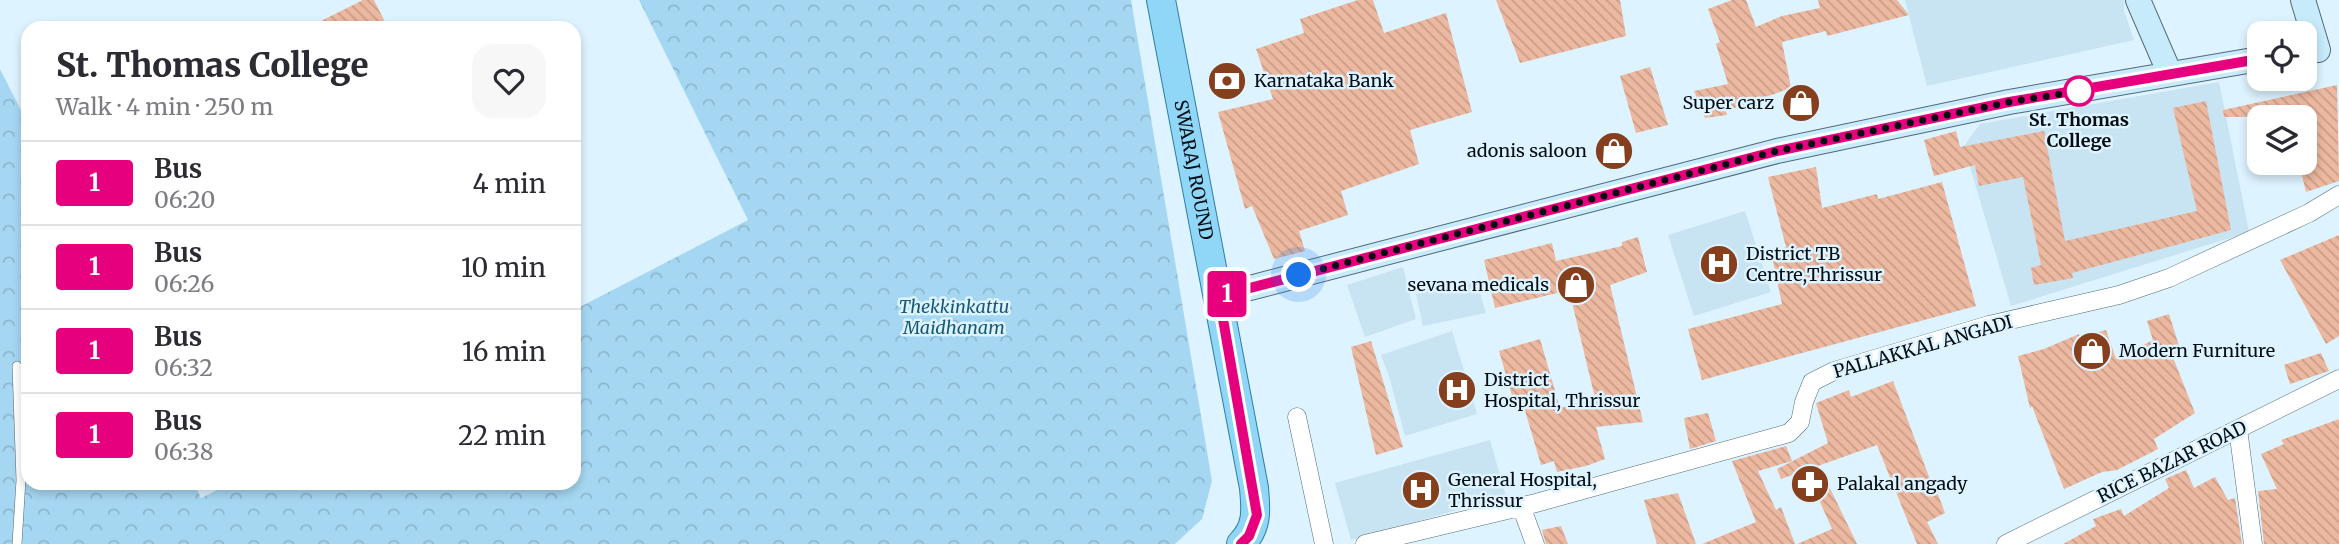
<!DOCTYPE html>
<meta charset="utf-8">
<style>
body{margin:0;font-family:Merriweather,serif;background:#f7f7f7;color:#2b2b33;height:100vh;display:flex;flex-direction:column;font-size:26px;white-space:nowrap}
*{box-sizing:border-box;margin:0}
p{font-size:23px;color:#7c7c81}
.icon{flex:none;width:38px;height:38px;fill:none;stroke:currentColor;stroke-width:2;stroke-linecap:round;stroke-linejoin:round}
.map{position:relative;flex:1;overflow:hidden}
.panel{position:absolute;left:21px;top:21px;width:560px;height:469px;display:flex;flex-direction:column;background:#fff;border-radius:21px;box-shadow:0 4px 10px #0003}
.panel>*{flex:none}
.badge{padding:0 14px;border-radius:5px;font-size:24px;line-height:46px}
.controls{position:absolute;left:2247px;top:21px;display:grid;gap:14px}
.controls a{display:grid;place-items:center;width:70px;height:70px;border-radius:14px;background:#fff;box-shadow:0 4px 10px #0003;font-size:35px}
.you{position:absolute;width:35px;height:35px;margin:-18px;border:5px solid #fff;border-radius:50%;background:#1a73e8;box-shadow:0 0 0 10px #1a73e833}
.map>.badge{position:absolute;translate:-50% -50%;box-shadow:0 0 0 4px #fff}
.round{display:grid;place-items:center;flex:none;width:74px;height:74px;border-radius:21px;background:#f7f7f7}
.head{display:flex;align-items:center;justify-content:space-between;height:119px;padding:0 35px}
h1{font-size:33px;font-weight:800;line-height:52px}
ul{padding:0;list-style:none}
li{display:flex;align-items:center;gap:21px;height:84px;padding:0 35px;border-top:2px solid #e1e1e2}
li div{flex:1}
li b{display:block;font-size:26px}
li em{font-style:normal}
li .badge{min-width:77px;font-weight:700;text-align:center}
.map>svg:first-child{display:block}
</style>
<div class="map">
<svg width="2339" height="544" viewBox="0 0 2339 544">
<defs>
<pattern id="park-crowns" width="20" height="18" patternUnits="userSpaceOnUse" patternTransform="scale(1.75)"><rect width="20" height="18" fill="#a6d7f2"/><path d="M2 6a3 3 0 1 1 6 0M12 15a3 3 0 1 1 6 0" fill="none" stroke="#8db7ce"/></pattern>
<pattern id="building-back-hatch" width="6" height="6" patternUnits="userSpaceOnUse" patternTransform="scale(1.75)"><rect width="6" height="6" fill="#ecb8a0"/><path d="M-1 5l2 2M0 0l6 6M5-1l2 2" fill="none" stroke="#c99d89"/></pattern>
</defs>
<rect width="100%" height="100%" fill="#ddf3ff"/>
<!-- built -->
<path fill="#c8e3f2" d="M 1905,0 L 2124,0 L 2124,11 L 2134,40 L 1927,86 Z
M 2219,82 L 2249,232 L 2011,306 L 1964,146 L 1980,124 Z
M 1745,211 L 1771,292 L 1694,316 L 1668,235 Z
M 1403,267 L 1416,319 L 1365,337 L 1347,285 Z
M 1476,280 L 1486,313 L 1423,326 L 1416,294 Z
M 1452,331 L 1477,414 L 1405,436 L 1389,376 L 1381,355 Z
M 1490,440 L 1506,496 L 1351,540 L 1335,483 Z"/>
<!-- park -->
<path fill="url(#park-crowns)" d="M 639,0 L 1131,0 L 1212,481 L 1202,519 L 1175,544 L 0,544 L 0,69 L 28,124 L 28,483 L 194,483 L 201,498 L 231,483 L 574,483 L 574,310 L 748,220 Z"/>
<!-- building -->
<path fill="url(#building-back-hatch)" d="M 363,0 L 374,0 L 388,28 L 307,28 Z
M 1358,0 L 1373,0 L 1384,33 L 1446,13 L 1472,112 L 1410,130 L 1419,164 L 1341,191 L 1348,215 L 1299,231 L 1305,251 L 1274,259 L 1252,206 L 1245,209 L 1218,112 L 1273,99 L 1256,49 L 1304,33 L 1300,19 Z
M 1496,0 L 1620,0 L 1626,36 L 1520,63 Z
M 1732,0 L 1746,0 L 1756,27 L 1782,16 L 1820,8 L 1818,0 L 1897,0 L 1909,15 L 1827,36 L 1826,31 L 1782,42 L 1791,88 L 1726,111 L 1727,115 L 1705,118 L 1694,91 L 1728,84 L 1716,44 L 1720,42 L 1708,9 Z
M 1650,67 L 1668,125 L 1636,133 L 1620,76 Z
M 2337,85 L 2339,181 L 2306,192 L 2299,163 L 2305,163 L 2305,117 L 2224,117 L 2223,110 Z
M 2206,101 L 2231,230 L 2072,273 L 2073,278 L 2034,285 L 2031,268 L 2041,265 L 2023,177 L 1979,186 L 1975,165 L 1934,176 L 1924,140 L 1956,131 L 1960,147 L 2044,131 L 2065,241 L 2197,211 L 2173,108 Z
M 1816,167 L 1822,208 L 1877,194 L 1878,199 L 1942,182 L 1976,306 L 1702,380 L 1688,329 L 1782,304 L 1771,252 L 1786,247 L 1768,177 Z
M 2339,235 L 2339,336 L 2326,344 L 2280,260 Z
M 1638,237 L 1647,272 L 1610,285 L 1643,422 L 1596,427 L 1605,459 L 1586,466 L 1557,472 L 1554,461 L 1541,465 L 1521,397 L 1513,399 L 1499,351 L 1540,339 L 1560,408 L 1595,398 L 1569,290 L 1495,308 L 1484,260 L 1552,243 L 1556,261 L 1622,246 L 1622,242 Z
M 2169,314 L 2181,352 L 2172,355 L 2195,413 L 2154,439 L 2158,449 L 2117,470 L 2102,472 L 2064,489 L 2032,406 L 2030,408 L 2018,356 L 2044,349 L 2079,334 L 2080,337 L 2106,330 L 2116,359 L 2153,340 L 2147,321 Z
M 1371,341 L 1403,447 L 1376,455 L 1351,347 Z
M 2321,353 L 2329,371 L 2290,384 L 2284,365 Z
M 1893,381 L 1934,490 L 1936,489 L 1945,513 L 1927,522 L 1938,544 L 1917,544 L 1877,445 L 1781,479 L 1777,469 L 1828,443 L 1816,403 L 1849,390 L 1851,397 Z
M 1708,413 L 1716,441 L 1690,449 L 1684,418 Z
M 2339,419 L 2339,544 L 2264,544 L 2258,491 L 2277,489 L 2261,454 L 2284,444 L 2281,440 Z
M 1786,446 L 1792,461 L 1758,471 L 1776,510 L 1781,507 L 1795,544 L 1702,544 L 1756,522 L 1732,461 Z
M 2186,470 L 2194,488 L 2215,477 L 2228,500 L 2235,498 L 2242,544 L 2063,544 L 2096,526 L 2093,519 L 2121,509 L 2124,516 L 2169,488 L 2165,479 Z
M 1826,480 L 1857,544 L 1797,544 L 1832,529 L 1813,486 Z
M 1678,493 L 1696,544 L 1657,544 L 1644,500 Z
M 1561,526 L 1568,544 L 1546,544 L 1542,530 Z"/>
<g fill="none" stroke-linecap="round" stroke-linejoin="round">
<!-- lane casing -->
<g stroke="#526a77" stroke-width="10">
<path id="lane" d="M 17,544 L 21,480 L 17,366"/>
</g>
<!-- street casing -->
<g stroke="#526a77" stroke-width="19">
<path id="street" d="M 1297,417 L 1324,544
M 2238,429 L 2253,544
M 1521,506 L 1535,544
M 1365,544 L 1536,503 L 1789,433 L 1800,422 L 1804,402 L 1812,382 L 1834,371 L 1989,325 L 2119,295 L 2169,278 L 2309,213 L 2339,195
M 2006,544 L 2339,379"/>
</g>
<!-- secondary casing -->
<g stroke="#526a77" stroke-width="26">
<path id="secondary" d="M 2138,0 L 2170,74
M 2303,0 L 2318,50
M 1219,296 L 1777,151 L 2009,102 L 2259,59"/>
</g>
<!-- primary casing -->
<g stroke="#2f7ea3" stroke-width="30">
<g id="primary">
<path id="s1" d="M 1161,0 L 1254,488 C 1256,510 1258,527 1241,544"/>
</g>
</g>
<!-- lane -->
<use href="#lane" stroke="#fff" stroke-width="9"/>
<!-- street -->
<use href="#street" stroke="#fff" stroke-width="18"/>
<!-- secondary -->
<use href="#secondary" stroke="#c7ebfb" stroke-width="24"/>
<!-- primary -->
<use href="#primary" stroke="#8fd6f7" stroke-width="28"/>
</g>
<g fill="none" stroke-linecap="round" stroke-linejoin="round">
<!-- line casing -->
<g stroke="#fff" stroke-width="16">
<path id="line" d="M 1241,544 L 1249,536 L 1257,515 L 1219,296 L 1777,151 L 2009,102 L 2259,59"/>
</g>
<!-- line -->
<use href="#line" stroke="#e6007e" stroke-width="10"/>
<!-- walk -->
<path stroke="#050d12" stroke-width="7" stroke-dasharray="0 12.6" d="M 1299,275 L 1777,151 L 2009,102 L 2079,91"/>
</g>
<!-- icons -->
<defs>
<g id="bank-disc" transform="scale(2.0125)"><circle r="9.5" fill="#863f1c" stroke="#ddf3ff"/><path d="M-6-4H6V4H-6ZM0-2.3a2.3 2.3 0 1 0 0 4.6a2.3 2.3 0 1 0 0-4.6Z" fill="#fff"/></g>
<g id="shop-disc" transform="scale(2.0125)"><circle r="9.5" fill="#863f1c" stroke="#ddf3ff"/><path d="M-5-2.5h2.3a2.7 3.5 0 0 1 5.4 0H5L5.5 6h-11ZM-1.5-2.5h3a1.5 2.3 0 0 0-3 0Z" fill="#fff"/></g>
<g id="hospital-disc" transform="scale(2.0125)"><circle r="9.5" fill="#863f1c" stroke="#ddf3ff"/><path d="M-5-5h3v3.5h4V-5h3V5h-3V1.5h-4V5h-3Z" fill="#fff"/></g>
<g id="pharmacy-disc" transform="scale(2.0125)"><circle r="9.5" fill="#863f1c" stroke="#ddf3ff"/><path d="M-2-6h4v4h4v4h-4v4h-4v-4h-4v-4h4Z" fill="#fff"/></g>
</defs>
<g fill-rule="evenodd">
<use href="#bank-disc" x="1227" y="81"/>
<use href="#shop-disc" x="1801" y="103"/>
<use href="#shop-disc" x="1614" y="151"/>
<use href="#hospital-disc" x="1719" y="264"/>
<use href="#shop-disc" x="1576" y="285"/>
<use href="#shop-disc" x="2092" y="351"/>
<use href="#hospital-disc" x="1457" y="390"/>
<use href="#pharmacy-disc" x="1810" y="484"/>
<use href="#hospital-disc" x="1421" y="490"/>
</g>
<!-- markers -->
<circle fill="#fff" stroke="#e6007e" stroke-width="3.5" cx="2079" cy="91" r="14"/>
<g text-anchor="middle" stroke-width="5" stroke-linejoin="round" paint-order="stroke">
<!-- poi labels -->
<g font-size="18" fill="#050d12" stroke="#ddf3ff" text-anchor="start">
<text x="1254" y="87">Karnataka Bank</text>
<text x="1774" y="109" text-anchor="end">Super carz</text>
<text x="1587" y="157" text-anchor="end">adonis saloon</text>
<text x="1746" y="260">District TB<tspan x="1746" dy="21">Centre,Thrissur</tspan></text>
<text x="1549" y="291" text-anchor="end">sevana medicals</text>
<text x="2119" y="357">Modern Furniture</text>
<text x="1484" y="386">District<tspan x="1484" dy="21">Hospital, Thrissur</tspan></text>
<text x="1448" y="486">General Hospital,<tspan x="1448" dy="21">Thrissur</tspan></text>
<text x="1837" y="490">Palakal angady</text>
</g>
<!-- stop labels -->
<g font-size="18" font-weight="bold" fill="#050d12" stroke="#ddf3ff">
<text x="2079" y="126">St. Thomas<tspan x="2079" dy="21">College</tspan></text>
</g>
<!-- street labels -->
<g font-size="18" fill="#050d12" stroke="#ddf3ff">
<text dy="6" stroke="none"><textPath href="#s1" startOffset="173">SWARAJ ROUND</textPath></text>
<text transform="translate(1923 347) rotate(-16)" y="6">PALLAKKAL ANGADI</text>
<text transform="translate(2172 462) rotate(-26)" y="6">RICE BAZAR ROAD</text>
</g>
<!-- park labels -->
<g font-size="18" font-style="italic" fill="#185977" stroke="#ddf3ff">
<text x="954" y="313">Thekkinkattu<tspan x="954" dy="21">Maidhanam</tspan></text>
</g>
</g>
</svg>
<div class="controls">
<a><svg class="icon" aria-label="locate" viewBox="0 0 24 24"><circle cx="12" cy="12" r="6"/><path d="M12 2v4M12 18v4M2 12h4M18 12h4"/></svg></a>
<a><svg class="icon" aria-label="layers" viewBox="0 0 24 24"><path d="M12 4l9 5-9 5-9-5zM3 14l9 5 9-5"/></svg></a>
</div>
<div class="you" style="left:1299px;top:275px"></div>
<b class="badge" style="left:1227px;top:294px;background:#e6007e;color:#fff">1</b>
<section class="panel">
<div class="head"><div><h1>St. Thomas College</h1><p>Walk · 4 min · 250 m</p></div><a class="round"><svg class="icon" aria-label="heart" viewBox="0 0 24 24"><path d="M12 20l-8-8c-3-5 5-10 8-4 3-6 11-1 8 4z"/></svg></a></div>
<ul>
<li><span class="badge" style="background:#e6007e;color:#fff">1</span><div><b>Bus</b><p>06:20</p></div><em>4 min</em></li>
<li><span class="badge" style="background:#e6007e;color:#fff">1</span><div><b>Bus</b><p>06:26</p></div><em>10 min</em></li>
<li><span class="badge" style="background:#e6007e;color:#fff">1</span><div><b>Bus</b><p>06:32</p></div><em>16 min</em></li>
<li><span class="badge" style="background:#e6007e;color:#fff">1</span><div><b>Bus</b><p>06:38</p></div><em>22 min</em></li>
</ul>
</section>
</div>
